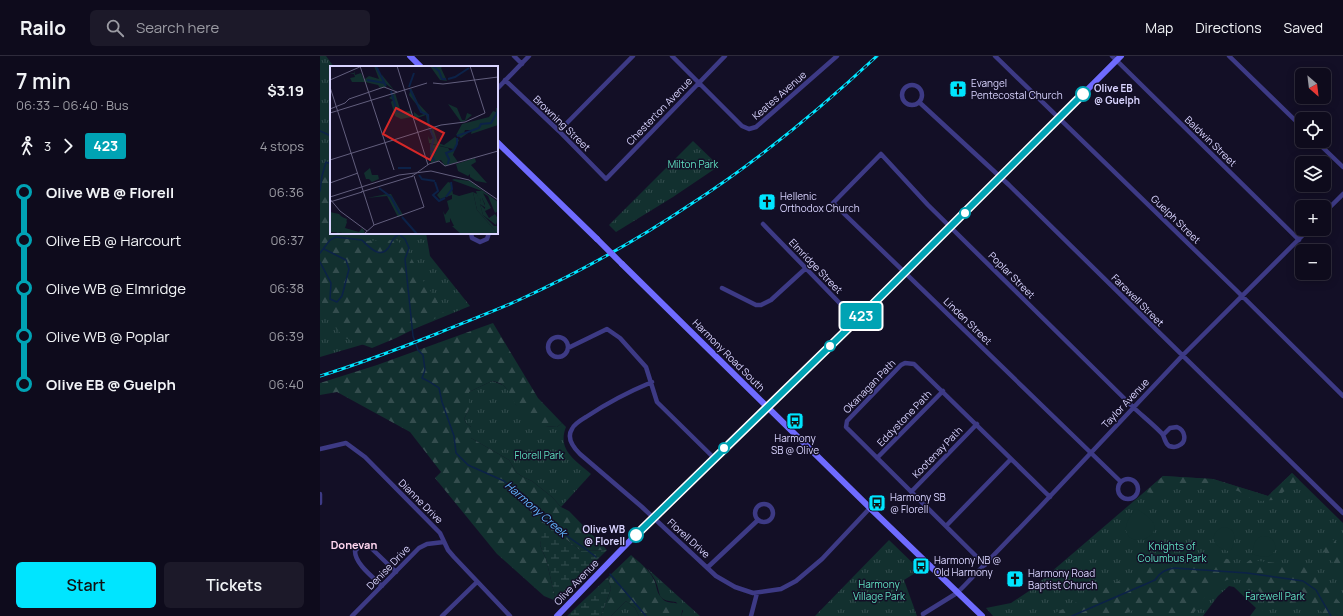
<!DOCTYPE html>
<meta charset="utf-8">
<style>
body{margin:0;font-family:Manrope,sans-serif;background:#1c1929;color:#f1f3f6;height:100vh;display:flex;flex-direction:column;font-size:15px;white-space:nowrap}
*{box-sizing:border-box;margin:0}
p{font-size:13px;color:#9b9ba3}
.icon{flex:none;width:22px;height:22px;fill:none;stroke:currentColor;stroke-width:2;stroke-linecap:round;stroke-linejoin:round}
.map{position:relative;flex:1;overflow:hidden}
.drawer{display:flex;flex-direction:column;background:#0e0b1c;width:320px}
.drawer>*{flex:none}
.badge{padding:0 8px;border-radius:3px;font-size:14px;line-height:26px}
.needle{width:26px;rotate:152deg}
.controls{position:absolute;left:975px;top:12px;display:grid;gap:8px}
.controls a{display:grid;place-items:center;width:36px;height:36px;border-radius:6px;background:#0e0b1c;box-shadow:0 2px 10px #0003,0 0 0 1px #2e2b3b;font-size:20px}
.map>.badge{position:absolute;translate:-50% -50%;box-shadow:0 0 0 2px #fff}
.legs{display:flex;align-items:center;gap:6px;height:44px;padding:0 16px;font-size:13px}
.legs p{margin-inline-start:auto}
.overview{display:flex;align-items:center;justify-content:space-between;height:68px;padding:0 16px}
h1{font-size:22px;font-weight:600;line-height:30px}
.action{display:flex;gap:8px;margin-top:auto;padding:8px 16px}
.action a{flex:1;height:46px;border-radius:6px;background:#00e5ff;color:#111;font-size:16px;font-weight:600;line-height:46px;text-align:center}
.action a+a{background:#1c1929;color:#f1f3f6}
ul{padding:0 16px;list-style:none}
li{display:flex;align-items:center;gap:14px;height:48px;font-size:15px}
li i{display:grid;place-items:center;width:6px;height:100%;margin:0 5px;background:currentColor}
li i::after{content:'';width:10px;height:10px;margin:-5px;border:3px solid;border-radius:50%;background:#0e0b1c}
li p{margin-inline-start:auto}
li:first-child i{background:linear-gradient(#0000 50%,currentColor 0)}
li:last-child i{background:linear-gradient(currentColor 50%,#0000 0)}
header{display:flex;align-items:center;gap:24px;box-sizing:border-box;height:56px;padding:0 20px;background:#0e0b1c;border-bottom:1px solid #2e2b3b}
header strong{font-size:19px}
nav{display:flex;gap:22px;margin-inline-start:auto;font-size:14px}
.search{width:280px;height:36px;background:#1c1929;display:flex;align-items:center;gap:10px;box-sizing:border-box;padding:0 14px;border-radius:6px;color:#9b9ba3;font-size:15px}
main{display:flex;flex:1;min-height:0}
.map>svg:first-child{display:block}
</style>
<header>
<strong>Railo</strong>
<div class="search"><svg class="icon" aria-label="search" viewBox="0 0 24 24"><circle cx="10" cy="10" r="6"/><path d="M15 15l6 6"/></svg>Search here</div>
<nav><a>Map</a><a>Directions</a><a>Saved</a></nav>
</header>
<main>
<section class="drawer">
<div class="overview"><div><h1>7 min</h1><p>06:33 – 06:40 · Bus</p></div><b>$3.19</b></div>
<div class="legs"><svg class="icon" aria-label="walk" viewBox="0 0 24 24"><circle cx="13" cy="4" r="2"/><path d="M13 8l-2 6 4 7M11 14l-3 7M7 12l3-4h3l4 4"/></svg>3<svg class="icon" aria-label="forward" viewBox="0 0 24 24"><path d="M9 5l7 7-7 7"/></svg><b class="badge" style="background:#00a3b4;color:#fff">423</b><p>4 stops</p></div>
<ul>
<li><i style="color:#00a3b4"></i><b>Olive WB @ Florell</b><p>06:36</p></li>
<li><i style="color:#00a3b4"></i><span>Olive EB @ Harcourt</span><p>06:37</p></li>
<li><i style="color:#00a3b4"></i><span>Olive WB @ Elmridge</span><p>06:38</p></li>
<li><i style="color:#00a3b4"></i><span>Olive WB @ Poplar</span><p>06:39</p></li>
<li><i style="color:#00a3b4"></i><b>Olive EB @ Guelph</b><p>06:40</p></li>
</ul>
<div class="action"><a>Start</a><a>Tickets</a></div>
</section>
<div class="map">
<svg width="1023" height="560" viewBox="0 0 1023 560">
<defs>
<pattern id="grass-tufts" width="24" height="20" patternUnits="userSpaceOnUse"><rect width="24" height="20" fill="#12302f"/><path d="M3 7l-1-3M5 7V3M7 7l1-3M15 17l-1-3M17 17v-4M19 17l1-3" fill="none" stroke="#344d4e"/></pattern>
<pattern id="forest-firs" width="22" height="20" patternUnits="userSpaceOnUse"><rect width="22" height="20" fill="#12302f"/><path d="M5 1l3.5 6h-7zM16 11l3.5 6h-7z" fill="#344d4e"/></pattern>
<pattern id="wetland-marsh" width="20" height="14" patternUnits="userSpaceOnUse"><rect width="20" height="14" fill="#12302f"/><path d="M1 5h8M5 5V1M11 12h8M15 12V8" fill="none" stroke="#344d4e"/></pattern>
</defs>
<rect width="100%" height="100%" fill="#130f26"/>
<!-- grass -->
<path fill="url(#grass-tufts)" d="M 0,0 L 6,0 L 14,11 L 11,11 L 11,177 L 106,177 L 110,200 L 150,250 L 89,275 L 0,301 Z
M 373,85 L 399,110 L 353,141 L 296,176 L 289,169 Z
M 172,325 L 183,329 L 191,337 L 196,349 L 225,370 L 237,371 L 242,367 L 246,371 C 237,394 255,404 271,418 L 241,451 L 232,441 L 212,425 L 203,421 L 197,417 L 189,404 L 151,382 L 151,371 L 146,367 L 144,363 L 149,353 L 149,336 Z
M 972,417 L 1023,467 L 1023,560 L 930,560 L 936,552 L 914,531 L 909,530 L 898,540 L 883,560 L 673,560 L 666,552 L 691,547 L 709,535 L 843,420 L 893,423 L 948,440 Z
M 569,484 L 600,514 L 584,524 L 597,560 L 495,560 Z
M 328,513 L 380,560 L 361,560 L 363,555 L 356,546 C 335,544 342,539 335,524 C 333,520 330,517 328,513 Z
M 306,545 L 315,552 L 319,560 L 291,560 Z"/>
<!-- forest -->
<path fill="url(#forest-firs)" d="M 0,118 L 11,119 L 11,177 L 30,177 L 43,185 L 76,184 L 86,192 L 105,228 L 115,241 L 124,258 L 76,282 L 52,292 L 25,282 L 9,265 L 0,241 Z
M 173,267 L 218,342 L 242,367 L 237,371 L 225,370 L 216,372 C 210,364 201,357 195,348 C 189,337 187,327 172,325 L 149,336 L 149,353 L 144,363 L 146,367 L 151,371 L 151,382 L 189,404 L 197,417 L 203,421 L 212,425 L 232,441 L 241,451 L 249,455 L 287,494 L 261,495 L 225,467 L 220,489 L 226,503 L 236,545 L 224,540 L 177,498 L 115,422 L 121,416 L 90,376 L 17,336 L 0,339 L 0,327 L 57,309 Z
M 972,417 L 979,424 L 953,444 L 941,445 L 930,442 L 918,435 L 898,431 L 852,427 L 839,438 L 825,436 L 843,420 L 893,423 L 948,440 Z
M 1009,480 L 1023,493 L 1023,518 L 1006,499 L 999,487 L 1002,481 Z
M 853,497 L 888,499 L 912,504 L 915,512 L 912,522 L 892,530 L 873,558 L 870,560 L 831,560 L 825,557 L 813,554 L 800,560 L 729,560 L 815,517 L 840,500 Z
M 311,499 C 320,507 329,513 334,524 C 337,529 336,536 341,541 C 342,542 343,544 345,545 C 353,549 366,543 361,560 L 319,560 L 315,552 L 306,545 L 291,560 L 281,560 L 291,533 L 288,521 Z
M 930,504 L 982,510 L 991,515 L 1000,524 L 1023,550 L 1023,560 L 1006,560 C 984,538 968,547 942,555 C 949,539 936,530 923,525 C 921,516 922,509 930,504 Z"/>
<!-- wetland -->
<path fill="url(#wetland-marsh)" d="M 224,466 L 261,495 L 287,494 L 236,545 L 226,503 L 220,489 Z
M 288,521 L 291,533 L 281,560 L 247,560 Z"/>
<!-- garden -->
<path fill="#12302f" d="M 817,453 C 822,456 828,460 832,465 C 844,480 809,494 806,474 C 805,468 811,459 814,454 Z
M 905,471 C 918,474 915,485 911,494 L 908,495 C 904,493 899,492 896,488 C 890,481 897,472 905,471 Z
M 943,480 C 959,480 959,500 945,501 C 941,501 936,499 932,498 C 934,490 934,482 943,480 Z"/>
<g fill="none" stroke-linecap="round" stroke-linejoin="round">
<!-- stream -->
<path stroke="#0c2248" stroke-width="1.5" d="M 0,75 L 11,80
M 0,135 L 2,120 L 6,106 L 11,108
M 0,197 L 10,184 L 16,181 L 42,184 C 49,191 60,204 69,191 C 72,185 73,182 79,178 L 85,183 L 89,192 L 85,203 L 93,280 L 98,294 L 103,299 L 105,314 L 102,322 L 110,326 L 119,332 L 122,346 L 134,380 L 136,397 L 148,409 L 184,425 L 237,473 L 267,494 L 276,501
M 0,206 L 11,227 L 10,243 L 17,246 L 22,240 L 29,213 L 26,204 L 4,193
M 290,518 L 326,560
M 752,560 L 835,524 C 840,516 845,514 854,512 L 927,517 L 983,525 L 996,534 L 1011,560"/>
<!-- street -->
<path stroke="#3d3a85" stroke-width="4.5" d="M 194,0 L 202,8
M 352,0 L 422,70 L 429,73 L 436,71 L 517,0
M 675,0 L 916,234 L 1023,340
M 792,0 L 979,184
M 909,0 L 982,71
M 185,24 L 239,75 L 286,123 L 405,0
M582 39a10 10 0 1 1 20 0a10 10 0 1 1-20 0Z
M 177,33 L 209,0
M 599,46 L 689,129 L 1023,457
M 239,75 L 313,0
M 996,85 L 1023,111
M 1004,157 L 1023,138
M 443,168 L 536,264
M 151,177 L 152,182 L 160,186 L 167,183 L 169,177
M 402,232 L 436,249 L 441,249 L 451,244 L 486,212
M228 291a10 10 0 1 1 20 0a10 10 0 1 1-20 0Z
M 248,292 L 287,273 L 300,282 L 326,311 L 337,346 L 394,402
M 332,326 C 308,336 287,347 266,361 C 261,364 254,368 252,373 C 246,382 253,391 260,398 L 322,451 L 396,520 L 415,531 L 433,537 L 461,533 L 476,525 L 502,503 L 550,452
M 0,393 L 26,387 L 45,401 L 120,477 L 128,494 L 134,501 L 190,560
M 557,402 L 623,335
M798 433a10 10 0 1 1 20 0a10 10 0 1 1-20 0Z
M 800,425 L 513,147 L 561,98 L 608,149 L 813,351 C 819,357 840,374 843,379 C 845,383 845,387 849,390 C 852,391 856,391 858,390 C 868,386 865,374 857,371 L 850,372 L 843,379
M 591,436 L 657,368
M 0,438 L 0,447
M435 457a9 9 0 1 1 18 0a9 9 0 1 1-18 0Z
M 626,470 L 691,403
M 665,509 L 526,371 L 527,365 L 581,309 L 585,307 L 594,308 L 730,441
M 388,511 L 438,464
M 62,530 C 53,521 35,508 35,495 L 42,488 L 48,489 L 76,516
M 603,558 L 637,537 L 644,530 L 719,452 L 862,300 L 989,173
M 32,560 L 99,492 L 107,488 L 124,486
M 122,560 L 157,526
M 431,560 L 437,537"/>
<!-- secondary -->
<path stroke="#6f6bff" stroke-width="6" d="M 90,0 L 101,11
M 177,86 L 277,183
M 302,208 L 550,452 L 662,560
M 237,560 L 333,461 L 542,259 L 801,0"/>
<!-- rail casing -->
<g stroke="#00e5ff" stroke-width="3">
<path id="rail" d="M 0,320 C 39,308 78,293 116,278 C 144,266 173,256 201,243 C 260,216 317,184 371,148 C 438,105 499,54 557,0"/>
</g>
<!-- rail -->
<use href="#rail" stroke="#130f26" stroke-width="1.5" stroke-dasharray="4.5" stroke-linecap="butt"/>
<!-- secondary-bridge -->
<path stroke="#6f6bff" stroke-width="6" d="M 277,183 L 302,208"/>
</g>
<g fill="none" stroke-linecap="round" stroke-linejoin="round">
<!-- line-1 casing -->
<g stroke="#fff" stroke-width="9">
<path id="line-1" d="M 316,479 L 542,259 L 763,38"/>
</g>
<!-- line-1 -->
<use href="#line-1" stroke="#00a3b4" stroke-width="6"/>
</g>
<!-- icons -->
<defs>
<g id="church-square" transform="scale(0.9)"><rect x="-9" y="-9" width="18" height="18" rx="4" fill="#00e5ff" stroke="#130f26"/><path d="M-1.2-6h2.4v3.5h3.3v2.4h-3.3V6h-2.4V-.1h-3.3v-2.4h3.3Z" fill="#111"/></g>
<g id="bus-square" transform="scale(0.9)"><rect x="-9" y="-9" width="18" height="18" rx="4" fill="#00e5ff" stroke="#130f26"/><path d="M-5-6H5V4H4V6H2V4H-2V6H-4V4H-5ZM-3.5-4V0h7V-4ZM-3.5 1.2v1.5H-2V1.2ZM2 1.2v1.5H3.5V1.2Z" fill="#111"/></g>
</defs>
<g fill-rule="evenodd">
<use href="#church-square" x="638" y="33"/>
<use href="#church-square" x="447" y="146"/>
<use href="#bus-square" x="475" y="365"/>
<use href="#bus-square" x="557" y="447"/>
<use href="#bus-square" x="601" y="510"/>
<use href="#church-square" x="695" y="523"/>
</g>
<!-- markers -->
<g fill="#fff" stroke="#00a3b4" stroke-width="2">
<circle cx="763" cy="38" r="7"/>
<circle cx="645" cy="157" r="5"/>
<circle cx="510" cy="290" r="5"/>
<circle cx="404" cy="392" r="5"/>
<circle cx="316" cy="479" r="7"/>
</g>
<g text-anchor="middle" stroke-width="3" stroke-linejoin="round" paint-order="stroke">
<!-- poi labels -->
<g font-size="10" fill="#d9d4ff" stroke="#130f26" text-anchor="start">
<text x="651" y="31">Evangel<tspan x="651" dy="12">Pentecostal Church</tspan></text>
<text x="460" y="144">Hellenic<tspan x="460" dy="12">Orthodox Church</tspan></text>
<text x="475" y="386" text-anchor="middle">Harmony<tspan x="475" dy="12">SB @ Olive</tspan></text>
<text x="570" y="445">Harmony SB<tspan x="570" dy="12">@ Florell</tspan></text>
<text x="614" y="508">Harmony NB @<tspan x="614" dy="12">Old Harmony</tspan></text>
<text x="708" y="521">Harmony Road<tspan x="708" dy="12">Baptist Church</tspan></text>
</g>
<!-- stop labels -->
<g font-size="10" font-weight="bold" fill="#d9d4ff" stroke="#130f26" text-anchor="start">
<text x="774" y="36">Olive EB<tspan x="774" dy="12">@ Guelph</tspan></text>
<text x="305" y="477" text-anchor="end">Olive WB<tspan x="305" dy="12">@ Florell</tspan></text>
</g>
<!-- street labels -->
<g font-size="10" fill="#d9d4ff" stroke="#130f26">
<text transform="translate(459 39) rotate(-41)" y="4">Keates Avenue</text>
<text transform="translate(339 55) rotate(-46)" y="4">Chesterton Avenue</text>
<text transform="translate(242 67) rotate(44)" y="4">Browning Street</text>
<text transform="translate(891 85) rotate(44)" y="4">Baldwin Street</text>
<text transform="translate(856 163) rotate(44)" y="4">Guelph Street</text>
<text transform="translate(496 210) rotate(46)" y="4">Elmridge Street</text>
<text transform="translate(692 219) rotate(45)" y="4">Poplar Street</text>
<text transform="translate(818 244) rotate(45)" y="4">Farewell Street</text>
<text transform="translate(648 265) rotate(44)" y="4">Linden Street</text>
<text transform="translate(409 299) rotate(45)" y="4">Harmony Road South</text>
<text transform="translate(549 330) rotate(-46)" y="4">Okanagan Path</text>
<text transform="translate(805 347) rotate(-47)" y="4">Taylor Avenue</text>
<text transform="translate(584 362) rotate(-46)" y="4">Eddystone Path</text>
<text transform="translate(617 396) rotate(-46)" y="4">Kootenay Path</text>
<text transform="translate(101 445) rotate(45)" y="4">Dianne Drive</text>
<text transform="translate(369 482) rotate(42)" y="4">Florell Drive</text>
<text transform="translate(68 511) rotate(-46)" y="4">Denise Drive</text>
<text transform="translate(256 526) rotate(-46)" y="4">Olive Avenue</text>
</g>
<!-- park labels -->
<g font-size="10" fill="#5fe0c0" stroke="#130f26">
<text x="373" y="112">Milton Park</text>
<text x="219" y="403">Florell Park</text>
<text x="852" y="494">Knights of<tspan x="852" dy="12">Columbus Park</tspan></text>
<text x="559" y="532">Harmony<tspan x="559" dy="12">Village Park</tspan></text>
<text x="955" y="544">Farewell Park</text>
</g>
<!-- water labels -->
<g font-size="11" font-style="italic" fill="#62b6ff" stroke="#130f26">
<text transform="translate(216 453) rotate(41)" y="4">Harmony Creek</text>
</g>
<!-- neighbourhood labels -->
<g font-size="11" font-weight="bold" fill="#ffd6f0" stroke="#130f26">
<text x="34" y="493">Donevan</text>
</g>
</g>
<!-- overview -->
<g transform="translate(10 10)">
<rect width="168" height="168" fill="#130f26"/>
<path d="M 24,4 L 25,9 L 31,7 L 35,16 L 22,16 L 20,12 L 25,11 L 24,8 L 19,8 L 24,7 ZM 65,27 L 71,46 L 81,45 L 82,51 L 71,53 L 65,50 L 61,36 L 63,34 L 59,32 ZM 100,78 L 118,82 L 128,96 L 115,100 L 111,94 L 101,97 ZM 145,92 L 146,96 L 141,99 L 157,117 L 146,115 L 140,111 L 140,108 L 138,110 L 128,105 L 126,98 ZM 40,102 L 42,109 L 48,109 L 49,113 L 42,116 L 39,113 L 36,113 L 34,107 ZM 124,113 L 140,115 L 168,136 L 168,145 L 165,147 L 158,130 L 153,127 L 161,142 L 155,145 L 159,152 L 165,148 L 168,153 L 166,159 L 153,149 L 150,138 L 155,143 L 155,138 L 152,132 L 150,132 L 151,137 L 149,136 L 146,125 L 152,125 L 122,114 ZM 0,146 L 9,148 L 17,156 L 15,162 L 29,166 L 32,162 L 35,166 L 33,168 L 1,166 Z" fill="#12302f"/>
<path d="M 44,0 L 46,0 L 51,11 L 52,9 L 64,24 L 56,18 L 56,21 L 50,22 L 48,19 L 35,16 L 35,13 L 39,10 L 49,13 ZM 100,0 L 113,0 L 111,2 L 117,15 L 110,14 ZM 81,22 L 88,37 L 98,48 L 99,60 L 102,60 L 98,62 L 96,49 L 87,52 L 84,50 L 84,46 L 89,50 L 94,48 L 79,29 ZM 118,38 L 127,42 L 132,54 L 135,54 L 137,47 L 142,49 L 135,55 L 131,56 ZM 166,42 L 168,42 L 168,59 L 141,68 L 142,64 L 135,64 L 134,67 L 138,67 L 131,72 L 126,69 L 132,58 L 159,51 L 163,45 L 166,46 ZM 103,62 L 108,77 L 114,79 L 125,71 L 129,74 L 122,91 L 114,91 L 123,83 L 99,77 L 98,70 L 100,74 L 103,72 L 99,63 L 101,66 ZM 143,126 L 147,128 L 151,137 L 150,132 L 152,132 L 156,142 L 150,138 L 153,149 L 164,160 L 168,160 L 168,168 L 147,144 ZM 57,128 L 61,128 L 73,149 L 68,151 L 57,130 L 37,132 ZM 0,146 L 17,153 L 13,168 L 10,164 L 8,168 L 1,159 L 6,162 L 8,157 L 7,153 L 4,159 L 4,154 L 0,155 Z" fill="#12302f"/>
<path d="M 118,116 L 121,117 L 123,128 L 129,130 L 143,126 L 147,144 L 168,168 L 131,168 L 122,160 L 124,160 L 120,152 L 120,156 L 116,157 L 113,145 L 115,149 L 119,143 L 117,135 L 122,133 L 122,129 L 110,133 L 107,129 Z" fill="#12302f"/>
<path fill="none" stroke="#0c2248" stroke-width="2" d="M 46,0 L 56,20M 103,0 L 109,5 L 112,13 L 116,13M 118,13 L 125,11 L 139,2M 37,14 L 55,17M 79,21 L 84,7M 80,23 L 91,46 L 98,49 L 99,61M 61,25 L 67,45 L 81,49M 100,63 L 104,72 L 101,83 L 105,84M 127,70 L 149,62 L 151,58 L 161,57 L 168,45M 124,84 L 127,78 L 127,72M 104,95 L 101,88 L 106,85M 118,98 L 119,93 L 116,87 L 124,84M 68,102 L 81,102M 89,109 L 92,113 L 105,115M 105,116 L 108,125 L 103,129 L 109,135 L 115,132M 49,122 L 61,131 L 70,148M 116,131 L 122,123 L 121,116M 72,151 L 87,168"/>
<path fill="none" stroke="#625e7d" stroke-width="1" d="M 30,0 L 64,104M 67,0 L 98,99M 0,14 L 32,0M 103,17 L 113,18 L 168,11M 0,21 L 44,159M 0,43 L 15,37 L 19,33 L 54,21 L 67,26M 0,47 L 97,17M 0,94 L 111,59 L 135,56 L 155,47 L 140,0M 81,111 L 99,98 L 109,95 L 115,100 L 168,85M 0,117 L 28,107M 31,126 L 83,110M 0,131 L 69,109 L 101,105 L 139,114 L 168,134M 0,133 L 10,145 L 37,165M 0,136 L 32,126M 34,168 L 44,159 L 94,141 L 84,110"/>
<path fill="#d62828" fill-opacity="0.15" stroke="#d62828" stroke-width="2" d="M 66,42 L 114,67 L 100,94 L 53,68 Z"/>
<rect width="168" height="168" fill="none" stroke="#d9d4ff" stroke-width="2"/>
</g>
</svg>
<div class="controls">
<a><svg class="needle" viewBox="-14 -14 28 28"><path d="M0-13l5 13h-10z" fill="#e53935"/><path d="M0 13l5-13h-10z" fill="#9b9ba3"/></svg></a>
<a><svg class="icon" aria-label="locate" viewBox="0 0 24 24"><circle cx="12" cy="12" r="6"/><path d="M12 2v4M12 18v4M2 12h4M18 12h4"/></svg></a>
<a><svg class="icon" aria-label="layers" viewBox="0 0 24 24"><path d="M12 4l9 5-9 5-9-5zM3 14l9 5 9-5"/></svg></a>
<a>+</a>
<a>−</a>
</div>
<b class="badge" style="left:541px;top:260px;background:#00a3b4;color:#fff">423</b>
</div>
</main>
